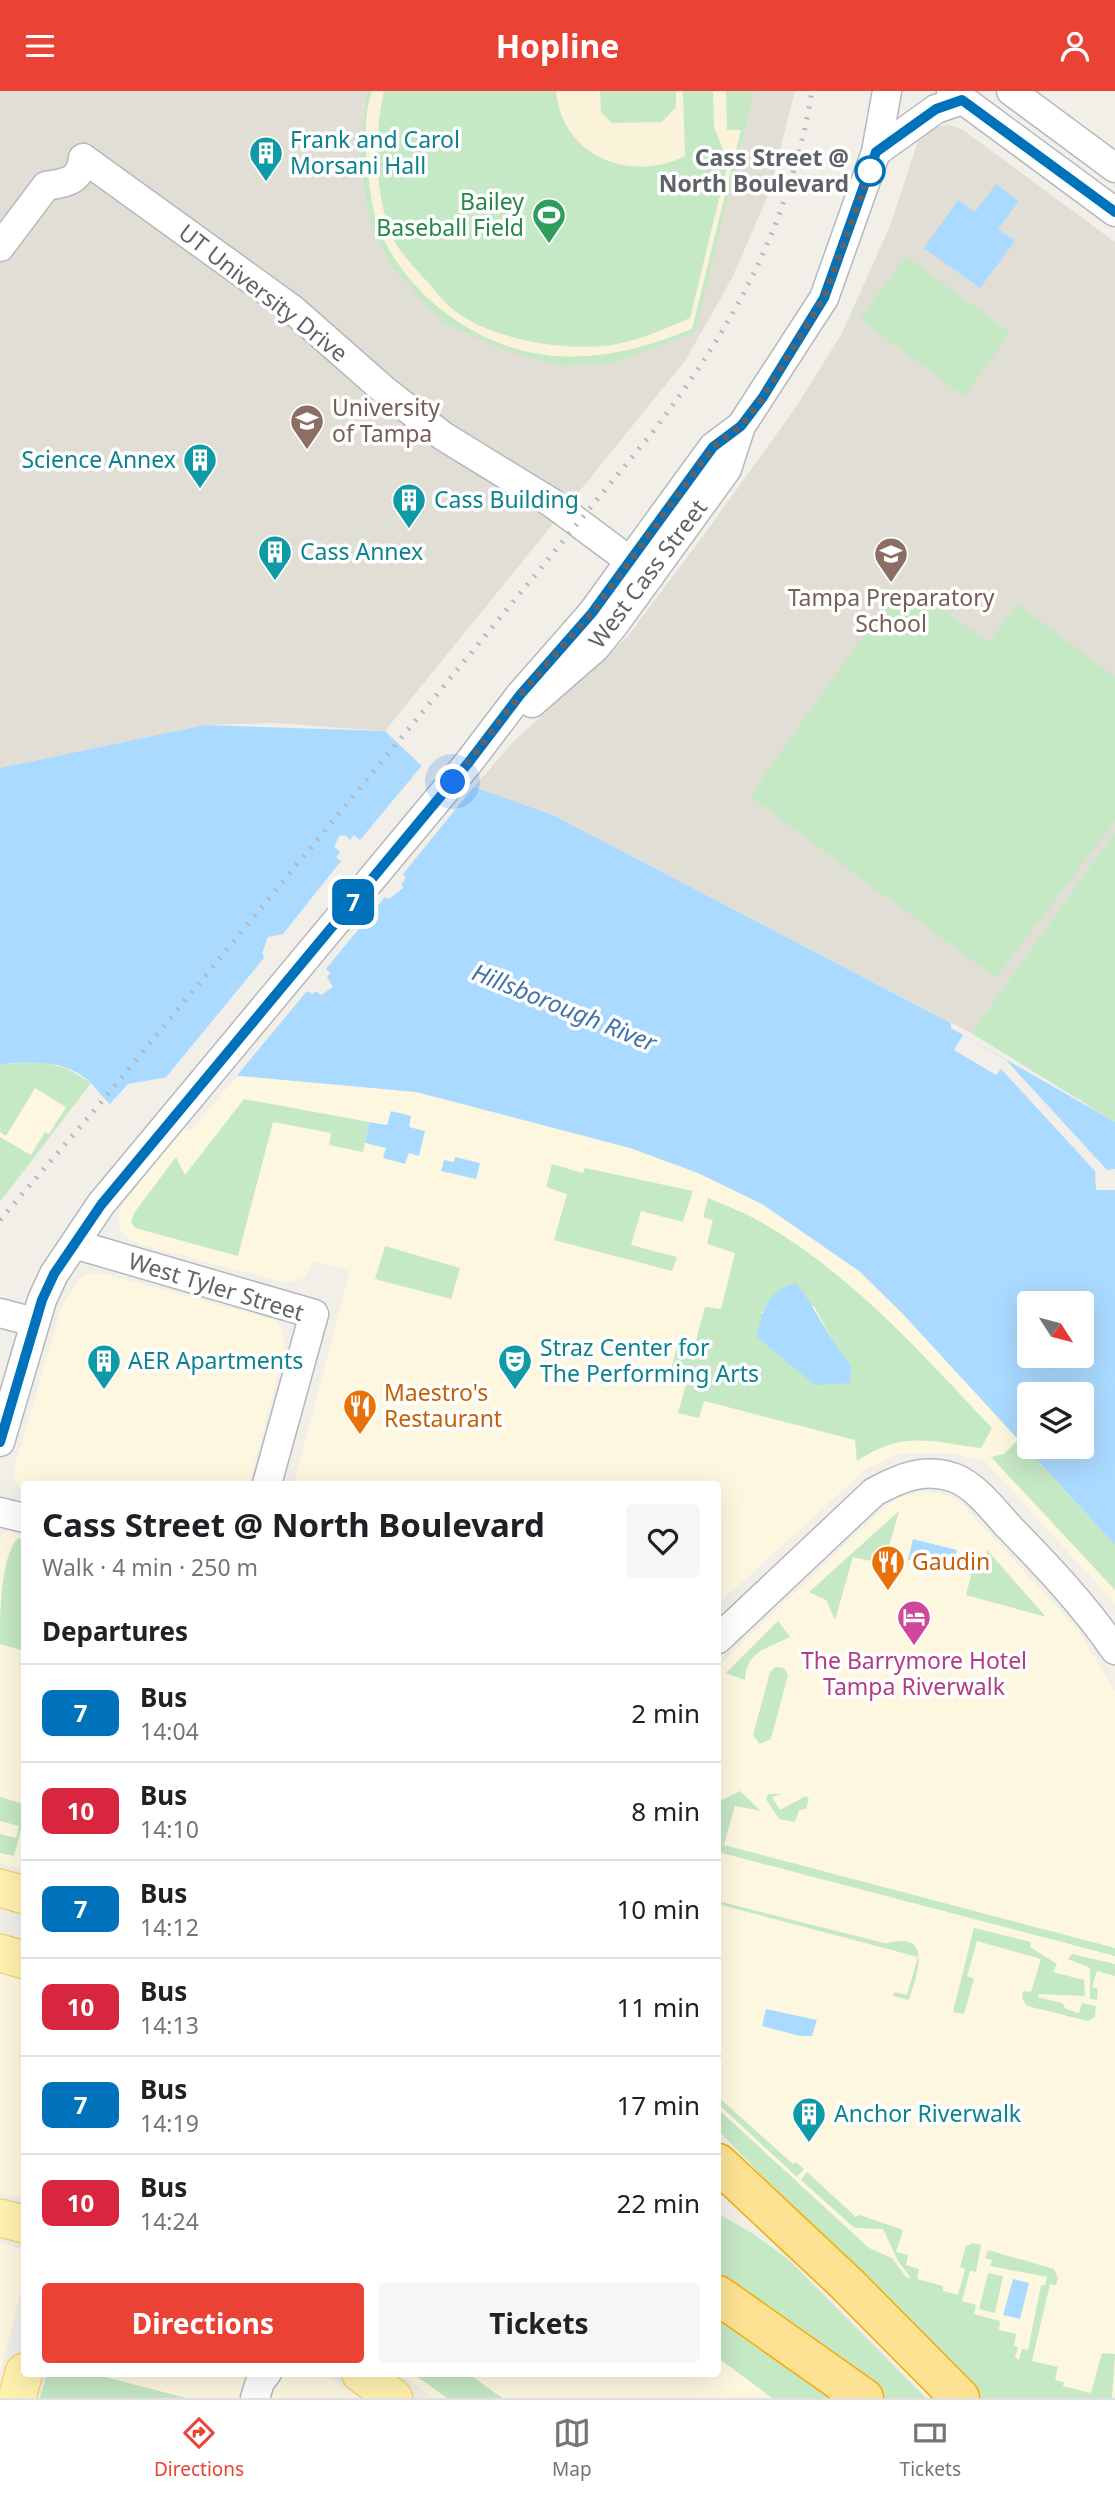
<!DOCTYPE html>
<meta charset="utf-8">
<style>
body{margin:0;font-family:"Noto Sans",sans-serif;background:#f6f6f6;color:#202124;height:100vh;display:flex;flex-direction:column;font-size:26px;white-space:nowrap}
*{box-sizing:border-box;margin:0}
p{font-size:23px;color:#757577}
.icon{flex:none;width:38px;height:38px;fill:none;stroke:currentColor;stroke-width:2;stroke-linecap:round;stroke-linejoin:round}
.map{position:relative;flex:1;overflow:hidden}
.panel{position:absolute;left:21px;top:1390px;width:700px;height:896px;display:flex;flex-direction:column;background:#fff;border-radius:7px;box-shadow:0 7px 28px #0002}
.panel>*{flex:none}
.badge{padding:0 14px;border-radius:10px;font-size:24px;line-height:46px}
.needle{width:46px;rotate:126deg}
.controls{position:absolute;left:1017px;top:1200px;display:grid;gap:14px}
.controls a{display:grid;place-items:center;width:77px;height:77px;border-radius:7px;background:#fff;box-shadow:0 7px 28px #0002;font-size:35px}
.you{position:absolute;width:35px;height:35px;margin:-18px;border:5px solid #fff;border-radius:50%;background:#1a73e8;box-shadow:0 0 0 10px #1a73e833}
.map>.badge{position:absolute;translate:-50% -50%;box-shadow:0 0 0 4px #fff}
h2{padding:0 21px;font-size:26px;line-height:63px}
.round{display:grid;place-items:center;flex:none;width:74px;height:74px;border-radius:7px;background:#f6f6f6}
.head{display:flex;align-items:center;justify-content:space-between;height:119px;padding:0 21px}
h1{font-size:33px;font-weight:700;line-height:52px}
.primary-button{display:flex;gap:14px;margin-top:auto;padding:14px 21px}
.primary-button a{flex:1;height:80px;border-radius:7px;background:#ea4335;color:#fff;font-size:28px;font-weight:700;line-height:80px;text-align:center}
.primary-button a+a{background:#f6f6f6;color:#202124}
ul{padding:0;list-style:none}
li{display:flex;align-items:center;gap:21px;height:98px;padding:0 21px;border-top:2px solid #e0e0e0}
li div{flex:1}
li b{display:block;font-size:26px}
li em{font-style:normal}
li .badge{min-width:77px;font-weight:700;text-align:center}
header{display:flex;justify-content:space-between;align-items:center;height:91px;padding:0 21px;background:#ea4335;color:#fff;font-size:32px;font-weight:700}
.tabs{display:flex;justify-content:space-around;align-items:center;height:98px;border-top:2px solid #e0e0e0;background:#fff;font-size:19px;color:#757577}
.tabs a{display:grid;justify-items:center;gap:4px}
.tabs .current{color:#ea4335}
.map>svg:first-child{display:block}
</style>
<header><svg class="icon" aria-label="menu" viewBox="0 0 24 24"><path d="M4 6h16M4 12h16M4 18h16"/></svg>Hopline<svg class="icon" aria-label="person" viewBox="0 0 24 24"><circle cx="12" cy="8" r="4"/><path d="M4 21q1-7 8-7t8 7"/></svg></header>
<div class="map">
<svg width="1115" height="2307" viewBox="0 0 1115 2307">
<rect width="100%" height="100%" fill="#f1efe8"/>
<!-- commercial -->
<path fill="#fef7e0" d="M 0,974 L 91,992 L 0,1111 Z
M 238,984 L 415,1001 L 443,1007 L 630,1057 L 698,1082 L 762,1113 L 859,1180 L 902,1222 L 1115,1454 L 1115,1513 L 990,1375 L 983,1370 L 950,1362 L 900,1362 L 866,1378 L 718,1513 L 718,1393 L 294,1393 L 350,1180 L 313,1170 L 304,1187 L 287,1192 L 139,1153 L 122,1143 L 118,1126 L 122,1114 L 183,1036 L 190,1041 Z
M 101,1182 L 263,1226 L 276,1230 L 281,1237 L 285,1257 L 249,1393 L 24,1393 L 23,1401 L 15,1390 L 14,1378 L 62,1215 L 79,1188 L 89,1183 Z
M 925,1400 L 952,1406 L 963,1414 L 1077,1538 L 1115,1600 L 1115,2307 L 975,2307 L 718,2039 L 718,1575 L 886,1415 L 900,1406 Z
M 21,1435 L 24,1436 L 24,1779 L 0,1772 L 0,1447 L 8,1439 Z
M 0,1881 L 24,1887 L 24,2108 L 0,2102 Z
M 0,2153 L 24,2159 L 24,2190 L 0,2281 Z
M 718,2218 L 843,2307 L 433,2307 L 399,2282 L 718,2282 Z
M 89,2282 L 251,2282 L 242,2307 L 186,2307 Z
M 285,2282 L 324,2282 L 359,2307 L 271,2307 L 273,2299 Z"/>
<!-- education -->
<path fill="#e1ded6" d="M 0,0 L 795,0 L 769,102 L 732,187 L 685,270 L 385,640 L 275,632 L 205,634 L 0,677 Z
M 949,34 L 963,39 L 1115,151 L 1115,741 L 971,942 L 553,724 L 474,696 L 512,652 L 628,545 L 706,441 L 796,316 L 842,242 L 890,135 L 919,47 L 936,36 Z"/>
<!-- green -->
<path fill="#c5e8c5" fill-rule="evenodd" d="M 367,0 L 754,0 L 695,241 L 611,272 L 559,275 L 501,258 L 443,231 L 393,178 L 370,131 L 360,69 Z
M 906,165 L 1010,242 L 964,305 L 860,228 Z
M 920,503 L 989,551 L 1017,513 L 1115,586 L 1115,730 L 996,887 L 750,705 L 886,512 Z
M 1115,741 L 1115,1031 L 971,942 Z
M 38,970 L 68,978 L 91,992 L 0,1111 L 0,1046 L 31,1064 L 45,1041 L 49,1043 L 66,1016 L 35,997 L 6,1045 L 0,1041 L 0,974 Z
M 244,1008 L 369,1031 L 363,1061 L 329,1054 L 331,1042 L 273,1031 L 238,1165 L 135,1137 L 131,1131 L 134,1122 L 176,1066 L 185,1084 Z
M 552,1073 L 583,1082 L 585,1077 L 693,1100 L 683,1131 L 641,1120 L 631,1154 L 677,1166 L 672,1180 L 554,1149 L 567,1103 L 546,1096 Z
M 708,1107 C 727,1115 748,1123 766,1134 C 853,1185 923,1264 992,1337 L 981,1357 C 929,1351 905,1339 857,1370 L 855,1349 L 704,1310 L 699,1327 L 678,1322 L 687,1290 L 669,1285 L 679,1249 L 695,1253 L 705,1216 L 721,1218 L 735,1162 L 707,1153 L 713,1129 L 703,1126 ZM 814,1215 L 836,1256 L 851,1274 L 760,1221 Z
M 385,1155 L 460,1177 L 451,1208 L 375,1188 Z
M 1018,1349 L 1115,1454 L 1115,1499 L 991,1366 L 1004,1363 Z
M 899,1420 L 884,1473 L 853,1466 L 835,1529 L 826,1509 L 809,1501 Z
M 18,1447 L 24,1448 L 24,1560 L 0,1553 C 0,1527 0,1465 18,1447 Z
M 987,1459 L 1046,1526 L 966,1504 L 975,1469 L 983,1471 Z
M 778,1530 L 790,1546 C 768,1557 746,1560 745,1589 L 726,1582 Z
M 775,1576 L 784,1577 L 788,1584 L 771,1648 L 760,1653 L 753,1644 L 770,1581 Z
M 740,1700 L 761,1720 L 735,1715 L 724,1754 L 1115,1857 L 1115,1865 L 718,1761 L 718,1711 Z
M 768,1703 L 782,1703 L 772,1706 L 780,1719 L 806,1705 L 809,1708 L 806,1718 L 799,1719 L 795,1731 L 779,1728 L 766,1708 Z
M 0,1706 L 24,1713 L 24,1727 L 14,1765 L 0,1762 L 0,1743 L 16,1747 L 19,1735 L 0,1730 Z
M 718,1810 L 884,1852 C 891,1852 896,1850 902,1850 C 932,1850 913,1894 909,1909 L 893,1905 L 894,1901 L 907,1904 L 918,1866 L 718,1813 Z
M 974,1837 L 1031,1851 L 1030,1856 L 1057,1873 L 1053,1881 L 1084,1889 L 1085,1905 L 1039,1903 L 1038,1906 L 1062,1912 L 1066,1918 L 1079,1922 L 1082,1912 L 1096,1915 L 1095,1926 L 1088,1930 L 1027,1915 L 1022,1907 L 1023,1900 L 1031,1901 L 1041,1868 L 977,1850 L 967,1885 L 974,1888 L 964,1923 L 953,1921 Z
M 1072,1863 L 1115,1873 L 1115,1885 L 1097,1880 L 1092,1896 L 1098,1898 L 1097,1909 L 1090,1908 L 1090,1877 L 1068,1868 Z
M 718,2006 L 793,2073 L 796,2071 L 804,2078 L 797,2086 L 718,2013 Z
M 718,2018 L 869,2157 L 892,2167 L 906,2186 L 911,2187 L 898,2170 L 883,2138 L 856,2137 L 851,2134 L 801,2089 L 807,2081 L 856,2126 L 860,2124 L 903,2139 L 896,2161 L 908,2164 L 906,2174 L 919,2178 L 917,2188 L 943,2195 L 943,2200 L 958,2204 L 965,2178 L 960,2176 L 966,2155 L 973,2152 L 981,2154 L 976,2181 L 970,2180 L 962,2210 L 976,2214 L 974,2223 L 1000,2230 L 999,2239 L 1016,2243 L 1014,2255 L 1018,2256 L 1015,2266 L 1019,2269 L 1022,2258 L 1028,2259 L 1041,2194 L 1045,2194 L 1047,2186 L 990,2175 L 992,2169 L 985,2167 L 988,2159 L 1054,2178 L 1058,2187 L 1056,2194 L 1050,2193 L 1032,2270 L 1058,2276 L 1055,2289 L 1064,2291 L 1063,2295 L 1091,2302 L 1102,2262 L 1115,2263 L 1112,2307 L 975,2307 L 718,2039 Z
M 718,2123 L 752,2142 L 788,2168 L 926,2307 L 883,2307 L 718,2187 Z
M 988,2182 L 1003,2185 L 995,2222 L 979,2218 Z
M 718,2218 L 843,2307 L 772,2307 L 718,2267 Z
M 47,2282 L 89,2282 L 186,2307 L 40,2307 Z
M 412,2282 L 468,2282 L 502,2307 L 447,2307 Z"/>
<!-- sand -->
<path fill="#fbf3d9" d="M 372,0 L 384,0 C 374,42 374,107 393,147 C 400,161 412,174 422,185 C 432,195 441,208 451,217 C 489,248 557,259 604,255 C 633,252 663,239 690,227 L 728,71 L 714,36 L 713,0 L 726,0 L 727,39 L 741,39 L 692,238 C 644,257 599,270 546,264 C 479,256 412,208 383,147 C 372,125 370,98 367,74 C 365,51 364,22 372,0 Z
M 556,0 L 600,0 L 601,21 L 612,32 L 662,31 L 676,16 L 676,0 L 683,0 L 685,65 C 630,92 562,66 556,0 Z"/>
<!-- water -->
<path fill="#aadaff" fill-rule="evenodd" d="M 996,93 L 1019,110 L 998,138 L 1015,150 L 980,197 L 924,157 L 958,109 L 975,121 Z
M 205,634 L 385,640 L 426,679 L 553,724 L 951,932 L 951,937 L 1115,1031 L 1115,1454 L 902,1222 L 859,1180 L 762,1113 L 698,1082 L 630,1057 L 416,1001 L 197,981 L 128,993 L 110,1013 C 103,1007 98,999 91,992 C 68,969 30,969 0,974 L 0,677 ZM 1029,1213 L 1082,1213 L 1082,1265 L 1029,1265 ZM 1029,1304 L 1082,1304 L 1082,1356 L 1029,1356 Z
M 391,1020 L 411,1025 L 409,1036 L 425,1040 L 419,1065 L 409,1062 L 405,1073 L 383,1067 L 386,1057 L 365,1052 L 369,1031 L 387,1034 Z
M 455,1066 L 480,1072 L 476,1088 L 441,1080 L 444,1069 L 454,1071 Z
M 797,1193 C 817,1219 829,1249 851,1274 L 850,1292 L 815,1294 L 757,1246 C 760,1223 770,1195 797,1193 Z
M 913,1448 L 957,1459 L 951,1481 L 908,1469 Z
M 766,1918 L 817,1929 L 812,1945 L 800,1945 L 762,1935 Z
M 1013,2188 L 1029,2192 L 1020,2228 L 1003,2224 Z"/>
<!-- pier -->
<path fill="#f1efe8" d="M 424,672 L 476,693 L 403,783 L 406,787 L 402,792 L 403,797 L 389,808 L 385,806 L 326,878 L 330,882 L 327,886 L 333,896 L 321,904 L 316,900 L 313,903 L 307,900 L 235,987 L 197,984 L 163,990 L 264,867 L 262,862 L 268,846 L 283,843 L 341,770 L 336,766 L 340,761 L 334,756 L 339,745 L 345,744 L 350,749 L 354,744 L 360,749 Z
M 963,944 L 1006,969 L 1107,1079 L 1115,1078 L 1115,1099 L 1096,1099 L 1095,1080 L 1001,978 L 996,984 L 954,959 Z"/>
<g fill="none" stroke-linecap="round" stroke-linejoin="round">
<!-- minor casing -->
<g stroke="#b5b8bc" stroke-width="31">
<path id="minor" d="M 951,0 L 1115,121
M 1011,0 L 1115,77
M 876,61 L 936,18 L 962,9
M 0,156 L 46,95 C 67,91 80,91 83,67 L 292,218 L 384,299 L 443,345 L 552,412 L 650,485
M 532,612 L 595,557 L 614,534 L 727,378 L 741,335 L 824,207 L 876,61 L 887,0
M 74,1153 L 314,1223 L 267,1393
M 0,1222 L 34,1231
M 0,1351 L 42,1209 L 54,1183 L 101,1113 L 469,671 L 520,604 L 592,522 L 713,356 L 741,335
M 0,1421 L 24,1427
M 718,1548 L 874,1401 C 900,1387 924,1376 955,1387 C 977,1396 994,1420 1010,1437 C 1048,1476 1084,1514 1115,1559
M 255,2307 L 260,2291 L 267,2282"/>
</g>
<!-- major casing -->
<g stroke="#f2c960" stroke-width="39">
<path id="major" d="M 0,1797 L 24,1804
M 0,1862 L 24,1869
M 0,2127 L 24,2133
M 360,2282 L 394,2307
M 17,2307 L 24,2281"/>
</g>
<!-- highway casing -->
<g stroke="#f9ab00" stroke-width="41">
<path id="highway" d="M 718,2072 L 847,2193 L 960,2307
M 718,2204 L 864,2307"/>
</g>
<!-- minor -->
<use href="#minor" stroke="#fff" stroke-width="28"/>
<!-- major -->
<use href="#major" stroke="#fff2af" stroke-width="37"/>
<!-- highway -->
<use href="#highway" stroke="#fde293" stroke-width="38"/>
<!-- rail -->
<path stroke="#b6b7b8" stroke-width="5" stroke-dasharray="2 9" stroke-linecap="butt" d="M 0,1129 L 104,1008 L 652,342 C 734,234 789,136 812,0"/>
</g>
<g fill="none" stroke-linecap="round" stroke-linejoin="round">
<!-- line casing -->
<g stroke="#fff" stroke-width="16">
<path id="line" d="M 0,1351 L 42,1209 L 54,1183 L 101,1114 L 469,671 L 520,604 L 592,522 L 713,356 L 741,335 L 763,306 L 824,207 L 876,61 L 936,18 L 962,9 L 1115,121"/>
</g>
<!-- line -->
<use href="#line" stroke="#0072bc" stroke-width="10"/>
<!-- walk -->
<path stroke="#5f6368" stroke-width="7" stroke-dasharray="0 12.6" d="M 453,691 L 520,604 L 592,522 L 713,356 L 741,335 L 763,306 L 824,207 L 870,80"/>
</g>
<!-- icons -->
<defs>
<g id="building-pin" transform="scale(1.75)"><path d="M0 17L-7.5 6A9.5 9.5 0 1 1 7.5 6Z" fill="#0f9aa8" stroke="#fff"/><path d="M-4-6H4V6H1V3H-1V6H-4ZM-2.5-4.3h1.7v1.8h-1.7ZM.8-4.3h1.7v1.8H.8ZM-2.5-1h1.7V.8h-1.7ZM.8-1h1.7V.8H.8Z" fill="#fff"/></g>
<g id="stadium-pin" transform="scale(1.75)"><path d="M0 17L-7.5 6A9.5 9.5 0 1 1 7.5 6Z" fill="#2e9e5b" stroke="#fff"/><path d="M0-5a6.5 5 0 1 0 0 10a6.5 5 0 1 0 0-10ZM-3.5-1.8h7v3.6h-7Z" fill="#fff"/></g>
<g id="university-pin" transform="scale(1.75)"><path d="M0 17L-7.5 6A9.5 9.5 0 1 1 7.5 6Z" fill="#8d6e63" stroke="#fff"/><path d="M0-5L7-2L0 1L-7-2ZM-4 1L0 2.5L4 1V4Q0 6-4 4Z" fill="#fff"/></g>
<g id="school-pin" transform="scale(1.75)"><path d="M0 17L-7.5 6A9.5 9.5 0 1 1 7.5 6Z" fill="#8d6e63" stroke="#fff"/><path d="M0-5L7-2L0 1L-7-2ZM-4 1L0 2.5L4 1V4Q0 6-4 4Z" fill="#fff"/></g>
<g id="theatre-pin" transform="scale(1.75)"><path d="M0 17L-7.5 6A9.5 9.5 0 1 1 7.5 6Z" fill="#0f9aa8" stroke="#fff"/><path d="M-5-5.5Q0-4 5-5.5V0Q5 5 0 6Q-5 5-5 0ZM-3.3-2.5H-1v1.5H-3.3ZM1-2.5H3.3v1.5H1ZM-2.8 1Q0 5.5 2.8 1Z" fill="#fff"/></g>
<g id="restaurant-pin" transform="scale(1.75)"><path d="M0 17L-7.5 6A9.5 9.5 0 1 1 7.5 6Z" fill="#e8710a" stroke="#fff"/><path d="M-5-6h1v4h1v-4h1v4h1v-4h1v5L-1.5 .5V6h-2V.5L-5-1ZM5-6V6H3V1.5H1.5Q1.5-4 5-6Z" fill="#fff"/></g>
<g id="hotel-pin" transform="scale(1.75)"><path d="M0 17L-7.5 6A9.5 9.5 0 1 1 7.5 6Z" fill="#d1479c" stroke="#fff"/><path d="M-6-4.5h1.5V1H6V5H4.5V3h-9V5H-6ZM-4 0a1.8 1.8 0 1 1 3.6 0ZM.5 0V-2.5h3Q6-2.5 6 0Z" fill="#fff"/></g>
</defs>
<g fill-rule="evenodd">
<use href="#building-pin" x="266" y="62"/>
<use href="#stadium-pin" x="549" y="124"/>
<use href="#university-pin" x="307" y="330"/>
<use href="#building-pin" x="200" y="369"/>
<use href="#building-pin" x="409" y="409"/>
<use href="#building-pin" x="275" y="461"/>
<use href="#school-pin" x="891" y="463"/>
<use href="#building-pin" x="104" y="1270"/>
<use href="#theatre-pin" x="515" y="1270"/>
<use href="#restaurant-pin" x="360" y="1315"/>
<use href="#restaurant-pin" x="888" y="1471"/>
<use href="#hotel-pin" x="914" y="1526"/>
<use href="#building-pin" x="809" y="2023"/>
</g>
<!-- markers -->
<circle fill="#fff" stroke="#0072bc" stroke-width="3.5" cx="870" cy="80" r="14"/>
<g text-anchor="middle" stroke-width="7" stroke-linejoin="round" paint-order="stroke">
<!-- culture labels -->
<g font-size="23" fill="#0d838f" stroke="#fff" text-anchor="start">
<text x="290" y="57">Frank and Carol<tspan x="290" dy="26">Morsani Hall</tspan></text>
<text x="176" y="377" text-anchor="end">Science Annex</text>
<text x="434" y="417">Cass Building</text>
<text x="300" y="469">Cass Annex</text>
<text x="540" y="1265">Straz Center for<tspan x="540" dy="26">The Performing Arts</tspan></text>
<text x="128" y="1278">AER Apartments</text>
<text x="834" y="2031">Anchor Riverwalk</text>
</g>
<!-- stop labels -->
<g font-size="23" font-weight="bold" fill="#5f6368" stroke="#fff" text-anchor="end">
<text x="849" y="75">Cass Street @<tspan x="849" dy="26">North Boulevard</tspan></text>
</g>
<!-- leisure labels -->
<g font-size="23" fill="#27864d" stroke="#fff" text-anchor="end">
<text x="524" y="119">Bailey<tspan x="524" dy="26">Baseball Field</tspan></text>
</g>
<!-- street labels -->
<g font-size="23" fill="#5f6368" stroke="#fff">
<text transform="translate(263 202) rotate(38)" y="8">UT University Drive</text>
<text transform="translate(648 483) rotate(-53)" y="8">West Cass Street</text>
<text transform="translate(216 1196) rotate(17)" y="8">West Tyler Street</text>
</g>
<!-- education labels -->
<g font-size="23" fill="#785e54" stroke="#fff" text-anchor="start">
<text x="332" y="325">University<tspan x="332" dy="26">of Tampa</tspan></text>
<text x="891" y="515" text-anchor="middle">Tampa Preparatory<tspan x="891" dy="26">School</tspan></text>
</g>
<!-- food labels -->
<g font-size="23" fill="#c56008" stroke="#fff" text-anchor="start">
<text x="384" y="1310">Maestro's<tspan x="384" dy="26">Restaurant</tspan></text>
<text x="912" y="1479">Gaudin</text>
</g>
<!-- hotel labels -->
<g font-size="23" fill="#b23c85" stroke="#fff">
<text x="914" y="1578">The Barrymore Hotel<tspan x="914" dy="26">Tampa Riverwalk</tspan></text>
</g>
<!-- water labels -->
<g font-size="24" font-style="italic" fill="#4174aa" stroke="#fff">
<text transform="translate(564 917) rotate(22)" y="8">Hillsborough River</text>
</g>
</g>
</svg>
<div class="controls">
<a><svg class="needle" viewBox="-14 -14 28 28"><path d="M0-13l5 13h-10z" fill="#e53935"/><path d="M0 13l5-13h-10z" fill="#757577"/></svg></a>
<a><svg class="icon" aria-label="layers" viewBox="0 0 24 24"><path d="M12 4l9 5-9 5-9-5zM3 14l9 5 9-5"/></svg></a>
</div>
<div class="you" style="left:453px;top:691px"></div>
<b class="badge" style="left:353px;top:811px;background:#0072bc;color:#fff">7</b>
<section class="panel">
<div class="head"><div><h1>Cass Street @ North Boulevard</h1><p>Walk · 4 min · 250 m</p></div><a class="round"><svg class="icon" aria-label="heart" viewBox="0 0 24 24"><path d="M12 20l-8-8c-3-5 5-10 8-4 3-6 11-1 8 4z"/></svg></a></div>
<h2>Departures</h2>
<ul>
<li><span class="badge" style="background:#0072bc;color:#fff">7</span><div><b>Bus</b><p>14:04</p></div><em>2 min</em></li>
<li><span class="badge" style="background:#d7263d;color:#fff">10</span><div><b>Bus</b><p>14:10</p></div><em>8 min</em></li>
<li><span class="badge" style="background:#0072bc;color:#fff">7</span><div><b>Bus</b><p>14:12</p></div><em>10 min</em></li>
<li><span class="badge" style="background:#d7263d;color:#fff">10</span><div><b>Bus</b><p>14:13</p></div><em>11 min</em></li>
<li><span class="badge" style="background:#0072bc;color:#fff">7</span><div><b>Bus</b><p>14:19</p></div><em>17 min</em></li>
<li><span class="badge" style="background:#d7263d;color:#fff">10</span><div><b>Bus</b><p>14:24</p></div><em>22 min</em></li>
</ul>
<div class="primary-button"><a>Directions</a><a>Tickets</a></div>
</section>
</div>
<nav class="tabs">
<a class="current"><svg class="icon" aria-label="directions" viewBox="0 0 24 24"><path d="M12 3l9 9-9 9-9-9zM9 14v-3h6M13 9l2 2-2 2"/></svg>Directions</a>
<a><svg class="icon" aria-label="map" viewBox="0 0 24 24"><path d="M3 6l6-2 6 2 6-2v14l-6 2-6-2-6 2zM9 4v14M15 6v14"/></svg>Map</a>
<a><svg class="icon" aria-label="tickets" viewBox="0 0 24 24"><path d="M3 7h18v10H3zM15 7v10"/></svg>Tickets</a>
</nav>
